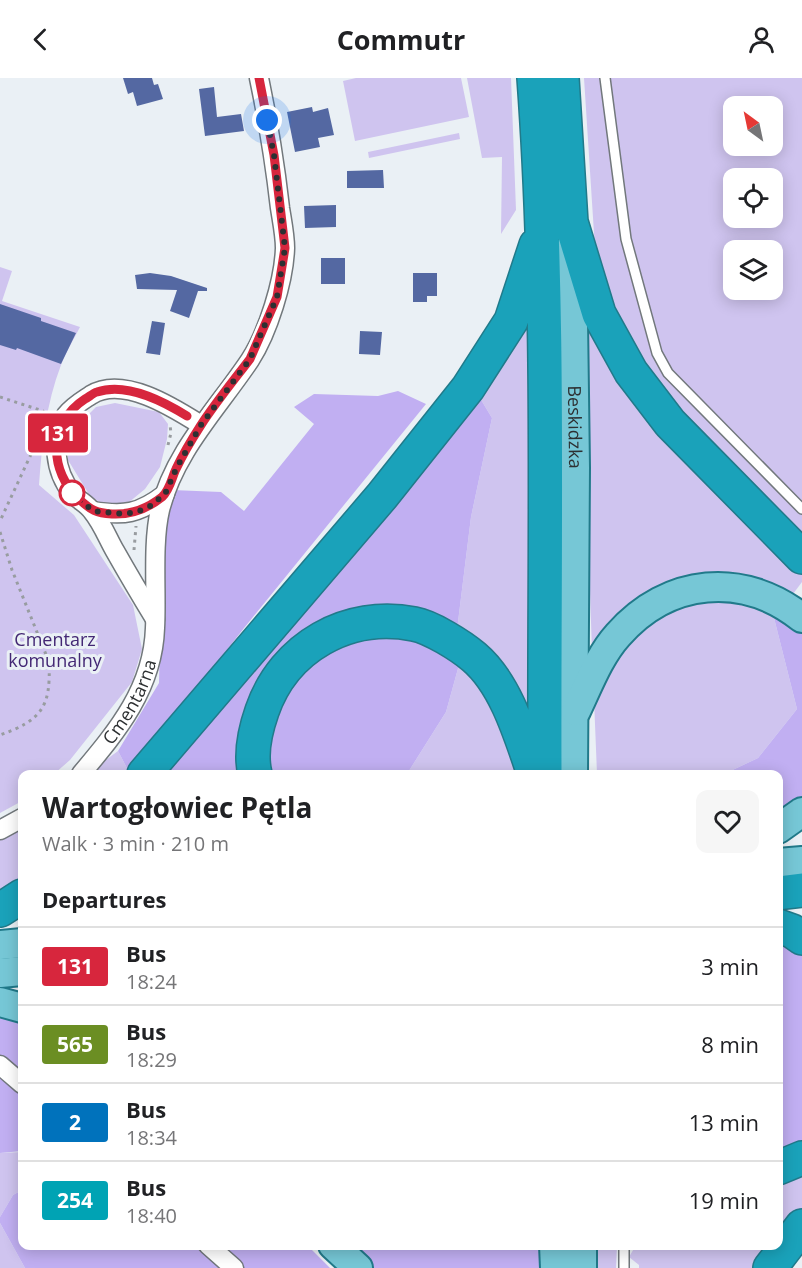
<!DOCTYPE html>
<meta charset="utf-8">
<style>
body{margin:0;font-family:"Open Sans",sans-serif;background:#f6f6f6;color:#202124;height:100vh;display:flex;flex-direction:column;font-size:22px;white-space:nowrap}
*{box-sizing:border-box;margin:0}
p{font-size:20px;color:#757577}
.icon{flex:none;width:33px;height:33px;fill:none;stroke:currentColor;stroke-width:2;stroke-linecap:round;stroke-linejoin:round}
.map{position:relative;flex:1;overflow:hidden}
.panel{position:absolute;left:18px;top:692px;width:765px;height:480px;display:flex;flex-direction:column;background:#fff;border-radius:12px;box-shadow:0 3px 15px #0003}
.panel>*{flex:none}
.badge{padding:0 12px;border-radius:4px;font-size:21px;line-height:39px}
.needle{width:39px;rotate:327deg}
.tools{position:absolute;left:723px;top:18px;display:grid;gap:12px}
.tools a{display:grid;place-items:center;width:60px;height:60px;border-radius:12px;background:#fff;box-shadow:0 3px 15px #0003;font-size:30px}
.you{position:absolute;width:30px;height:30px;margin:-15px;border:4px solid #fff;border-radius:50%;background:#1a73e8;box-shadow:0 0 0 9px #1a73e833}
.map>.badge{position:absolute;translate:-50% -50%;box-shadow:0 0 0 3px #fff}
h2{padding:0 24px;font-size:22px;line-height:54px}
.round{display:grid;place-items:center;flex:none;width:63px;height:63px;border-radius:12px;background:#f6f6f6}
.headline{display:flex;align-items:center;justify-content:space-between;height:102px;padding:0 24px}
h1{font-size:28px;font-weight:700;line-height:45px}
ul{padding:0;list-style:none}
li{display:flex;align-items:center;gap:18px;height:78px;padding:0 24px;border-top:2px solid #e0e0e0}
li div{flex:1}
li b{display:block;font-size:22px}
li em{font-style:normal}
li .badge{min-width:66px;font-weight:700;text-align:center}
header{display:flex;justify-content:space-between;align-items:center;height:78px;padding:0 24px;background:#fff;font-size:27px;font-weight:700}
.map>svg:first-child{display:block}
</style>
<header><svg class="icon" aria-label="back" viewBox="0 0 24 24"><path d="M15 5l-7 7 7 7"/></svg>Commutr<svg class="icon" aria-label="person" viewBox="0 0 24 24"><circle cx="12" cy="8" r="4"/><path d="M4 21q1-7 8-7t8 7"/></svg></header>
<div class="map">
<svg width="802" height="1190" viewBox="0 0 802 1190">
<rect width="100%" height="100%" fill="#eaf0f5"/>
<!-- green -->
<path fill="#cfc4ef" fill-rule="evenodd" d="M 356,0 L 461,0 L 469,39 L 355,63 L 343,3 Z
M 467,0 L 511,0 L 516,132 L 501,156 L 502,79 L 482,80 Z
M 584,0 L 802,0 L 802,459 L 733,390 L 650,299 L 617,249 L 596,186 ZM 734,28 L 772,28 L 772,68 L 734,68 ZM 734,100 L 772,100 L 772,140 L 734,140 ZM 734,172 L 772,172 L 772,212 L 734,212 Z
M 459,55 L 460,61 L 369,80 L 368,74 Z
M 0,189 L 12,193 L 2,223 L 80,249 C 74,261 66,274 61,287 C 46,326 42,366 39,407 L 74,437 L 133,527 L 142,571 L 132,604 L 70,682 L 54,696 L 22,696 L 22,723 L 0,735 Z
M 535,225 L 527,636 L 457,552 L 471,439 L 492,340 L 477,315 Z
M 584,239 L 802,494 L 802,504 L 790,520 L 744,498 L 697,497 L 637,524 L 592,574 L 584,331 Z
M 115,325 L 159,334 L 168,346 L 167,361 L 160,389 L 145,411 L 128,425 L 104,427 L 90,418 L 68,382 L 68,367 L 76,349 L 96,329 Z
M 740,518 L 772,532 L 797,631 L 758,680 L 724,696 L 597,696 L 594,621 L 610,584 L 641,546 L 683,522 Z
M 462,576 L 476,590 L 521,696 L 407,696 L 446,634 Z
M 118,673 L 130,696 L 87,696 Z
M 22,745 L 22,808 L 0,822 L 0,762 Z
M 22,1074 L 22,1112 L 13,1117 L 0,1139 L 0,1075 Z
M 802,1090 L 802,1141 L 766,1190 L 639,1190 L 639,1187 L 629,1179 L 636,1167 L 778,1167 L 779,1100 Z
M 0,1145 L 25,1190 L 0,1190 Z
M 596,1167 L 617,1167 L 616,1190 L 596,1190 Z"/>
<!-- forest -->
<path fill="#c1aff2" d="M 398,313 L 426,326 L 244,550 L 130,696 L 118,673 L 159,605 L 163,447 L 172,412 L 221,414 L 244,433 L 314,346 L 294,329 L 314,316 L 378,318 Z
M 477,315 L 492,340 L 471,439 L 457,552 L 316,552 L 247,696 L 153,696 Z
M 772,532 L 802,551 L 802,721 L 779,734 L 778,696 L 724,696 L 758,680 L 797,631 Z
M 398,550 L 462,576 L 446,634 L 407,696 L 264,696 L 266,644 L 317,572 Z
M 779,856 L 802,871 L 802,1066 L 779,1078 L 779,1030 L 783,1022 L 779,1018 Z
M 0,933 L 22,941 L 22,1073 L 0,1075 Z
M 22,1112 L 22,1167 L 307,1167 L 330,1190 L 25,1190 L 0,1145 L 0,1139 L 13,1117 Z
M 344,1167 L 541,1167 L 542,1190 L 368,1190 Z"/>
<!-- building -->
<path fill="#5468a2" d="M 123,0 L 152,0 L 154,7 L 158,6 L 163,21 L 137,28 L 133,14 L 128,16 Z
M 214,9 L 217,39 L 241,36 L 244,53 L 205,58 L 199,11 Z
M 312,29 L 313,34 L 328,30 L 334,57 L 318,60 L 320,69 L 295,74 L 287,34 Z
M 383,92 L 384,110 L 347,110 L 347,93 Z
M 336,127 L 336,149 L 305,150 L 304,128 Z
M 321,180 L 345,180 L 345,206 L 321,206 Z
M 150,195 L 171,198 L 207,210 L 207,213 L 198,213 L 189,240 L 170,233 L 177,212 L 137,211 L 135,197 Z
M 413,195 L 437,195 L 437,218 L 427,218 L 427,224 L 413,224 Z
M 0,226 L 41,240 L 41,243 L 76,255 L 61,286 L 17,270 L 16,272 L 0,267 Z
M 152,243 L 165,245 L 160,277 L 146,275 Z
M 360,253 L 382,254 L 380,277 L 359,276 Z"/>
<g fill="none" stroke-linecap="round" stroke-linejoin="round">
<!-- lane casing -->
<g stroke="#72787c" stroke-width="12">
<path id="lane" d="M 605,0 L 626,161 L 657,275 L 668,295 L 802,431
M 624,1190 L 624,1167"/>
</g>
<!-- street casing -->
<g stroke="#72787c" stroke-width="21">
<g id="street">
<path d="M 93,433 C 124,438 139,436 165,416"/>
<path d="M 155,541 C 141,518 128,496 115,473 C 108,461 102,445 92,433 C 87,426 78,422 72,415 C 55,394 50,360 66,337 C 73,328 82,323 91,317 C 123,297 174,330 201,347"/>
<path id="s1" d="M 81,696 C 118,652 153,610 155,550 C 157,515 152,466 160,432 C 174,374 218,330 250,282 C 268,254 284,203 285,170 C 285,157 282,143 280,130 C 275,86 268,43 259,0"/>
<path d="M 0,752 L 22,740"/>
<path d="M 0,987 L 22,1006"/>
<path d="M 208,1167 L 234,1190"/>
</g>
</g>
<!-- primary casing -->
<g stroke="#217a8a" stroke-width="32">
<g id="primary">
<path id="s2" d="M 572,167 L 575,390 L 573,696"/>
<path d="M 576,633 C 588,608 599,578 618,557 C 668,500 743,493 802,540"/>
<path d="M 778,751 L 802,734"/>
<path d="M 778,785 L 802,783"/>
<path d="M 0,867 L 22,865"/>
<path d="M 0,895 L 22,893"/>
<path d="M 0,924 L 22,930"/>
<path d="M 333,1167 L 358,1190"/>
<path d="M 554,1167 L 555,1190"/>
<path d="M 582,1167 L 582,1190"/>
</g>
</g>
<!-- highway casing -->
<g stroke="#217a8a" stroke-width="36">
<path id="highway" d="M 534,0 C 551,232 544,464 545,696
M 562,0 L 571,144 L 599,236 L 631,294 L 670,345 L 802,479
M 144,696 L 382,418 L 468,310 L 511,243 L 536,167
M 255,696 C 250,676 255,653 262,633 C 284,569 348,533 414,546 C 431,549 461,568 474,579 C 506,606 521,658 534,696
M 778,815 L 802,812
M 0,832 L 22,818
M 778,848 L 792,853 L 802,860
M 778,1090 L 802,1080
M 770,1190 L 802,1148"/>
</g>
<!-- path -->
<path stroke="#989ca0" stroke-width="3" stroke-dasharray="3 4.5" stroke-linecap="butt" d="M 0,319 L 43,333 L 33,372 L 0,443
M 168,367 L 171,355 L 170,347
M 0,454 L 12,492 L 49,584 C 51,629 42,642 0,657
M 134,472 L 136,448"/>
<!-- lane -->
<use href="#lane" stroke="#fff" stroke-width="9"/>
<!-- street -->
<use href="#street" stroke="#fff" stroke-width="18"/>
<!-- primary -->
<use href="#primary" stroke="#76c7d6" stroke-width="28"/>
<!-- highway -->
<use href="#highway" stroke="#1aa2ba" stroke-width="33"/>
</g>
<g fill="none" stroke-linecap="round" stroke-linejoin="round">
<!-- line casing -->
<g stroke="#fff" stroke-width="14">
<path id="line" d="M 187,338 C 163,323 126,304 97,314 C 93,315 89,319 85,321 C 48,345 48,393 80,422 C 91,432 96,435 112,436 C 132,437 147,431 162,419 C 170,412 172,399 176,391 C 183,376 192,361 201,347 C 216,324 234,302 250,281 L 277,219 L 285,170 L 274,77 L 259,0"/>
</g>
<!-- line -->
<use href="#line" stroke="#d7263d" stroke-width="9"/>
<!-- walk -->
<path stroke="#2d3032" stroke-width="6" stroke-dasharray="0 10.8" d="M 72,415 L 93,433 L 123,436 L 137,434 L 150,428 L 165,416 L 177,389 L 201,347 L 250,281 L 277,219 L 285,170 L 274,77 L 267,42"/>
</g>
<!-- markers -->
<circle fill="#fff" stroke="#d7263d" stroke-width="3" cx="72" cy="415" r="12"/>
<g text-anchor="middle" stroke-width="6" stroke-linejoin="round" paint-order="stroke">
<!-- street labels -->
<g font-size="18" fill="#2d3032" stroke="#eaf0f5">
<text dy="6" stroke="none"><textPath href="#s2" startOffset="182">Beskidzka</textPath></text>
<text dy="6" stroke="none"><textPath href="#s1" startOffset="88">Cmentarna</textPath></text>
</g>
<!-- park labels -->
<g font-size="18" fill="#432774" stroke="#eaf0f5">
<text x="55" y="568">Cmentarz<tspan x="55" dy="21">komunalny</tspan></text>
</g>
</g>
</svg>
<div class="tools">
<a><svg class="needle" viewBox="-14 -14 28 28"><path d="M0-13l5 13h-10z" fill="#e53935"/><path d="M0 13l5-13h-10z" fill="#757577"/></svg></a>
<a><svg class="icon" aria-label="locate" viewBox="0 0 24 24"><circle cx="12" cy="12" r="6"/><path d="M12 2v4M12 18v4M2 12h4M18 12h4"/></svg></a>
<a><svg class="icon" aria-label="layers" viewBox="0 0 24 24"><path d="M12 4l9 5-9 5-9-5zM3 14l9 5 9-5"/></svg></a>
</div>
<div class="you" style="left:267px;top:42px"></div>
<b class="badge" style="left:58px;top:355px;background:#d7263d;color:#fff">131</b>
<section class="panel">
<div class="headline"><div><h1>Wartogłowiec Pętla</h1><p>Walk · 3 min · 210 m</p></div><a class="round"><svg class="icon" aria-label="heart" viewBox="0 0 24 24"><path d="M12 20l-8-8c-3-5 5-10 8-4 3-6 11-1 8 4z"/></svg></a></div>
<h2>Departures</h2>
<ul>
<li><span class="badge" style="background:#d7263d;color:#fff">131</span><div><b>Bus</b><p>18:24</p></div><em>3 min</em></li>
<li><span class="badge" style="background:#6b8e23;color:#fff">565</span><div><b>Bus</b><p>18:29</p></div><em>8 min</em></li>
<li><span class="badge" style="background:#0072bc;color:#fff">2</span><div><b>Bus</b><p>18:34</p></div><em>13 min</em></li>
<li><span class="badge" style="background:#00a3b4;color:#fff">254</span><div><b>Bus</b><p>18:40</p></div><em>19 min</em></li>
</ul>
</section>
</div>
